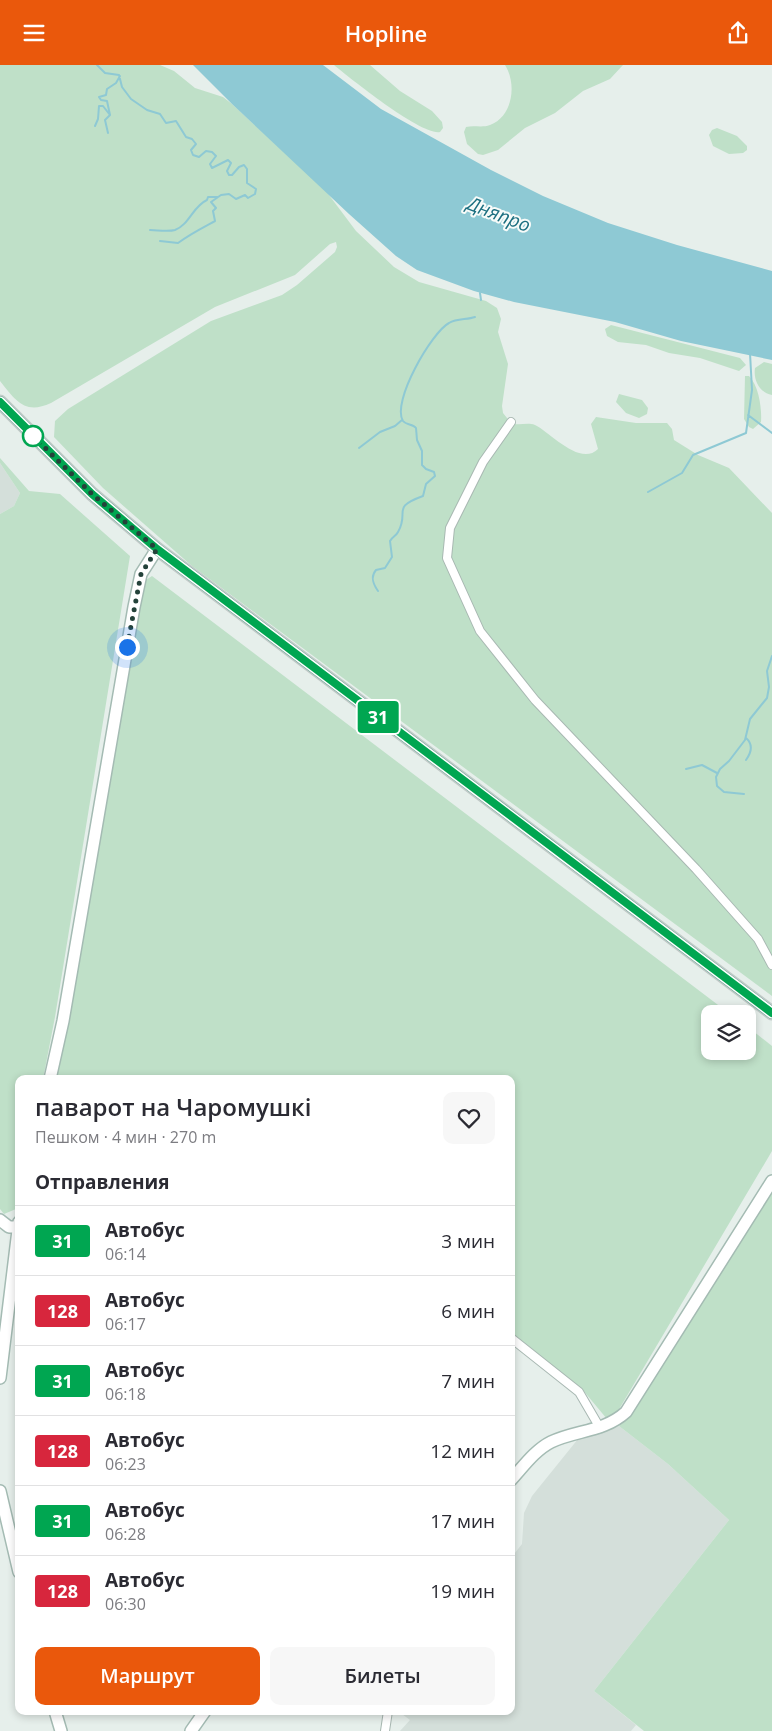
<!DOCTYPE html>
<html lang="ru">
<meta charset="utf-8">
<style>
body{margin:0;font-family:"Open Sans",sans-serif;background:#f7f7f7;color:#2b2b33;height:100vh;display:flex;flex-direction:column;font-size:19px;white-space:nowrap}
*{box-sizing:border-box;margin:0}
p{font-size:16px;color:#7c7c81}
.icon{flex:none;width:28px;height:28px;fill:none;stroke:currentColor;stroke-width:2;stroke-linecap:round;stroke-linejoin:round}
.map{position:relative;flex:1;overflow:hidden}
.panel{position:absolute;left:15px;top:1010px;width:500px;height:640px;display:flex;flex-direction:column;background:#fff;border-radius:10px;box-shadow:0 2px 8px #0003}
.panel>*{flex:none}
.badge{padding:0 10px;border-radius:4px;font-size:18px;line-height:32px}
.controls{position:absolute;left:701px;top:940px;display:grid;gap:10px}
.controls a{display:grid;place-items:center;width:55px;height:55px;border-radius:10px;background:#fff;box-shadow:0 2px 8px #0003;font-size:25px}
.you{position:absolute;width:25px;height:25px;margin:-12px;border:4px solid #fff;border-radius:50%;background:#1a73e8;box-shadow:0 0 0 8px #1a73e833}
.map>.badge{position:absolute;translate:-50% -50%;box-shadow:0 0 0 2px #fff}
h2{padding:0 20px;font-size:19px;line-height:45px}
.round{display:grid;place-items:center;flex:none;width:52px;height:52px;border-radius:10px;background:#f7f7f7}
.summary{display:flex;align-items:center;justify-content:space-between;height:85px;padding:0 20px}
h1{font-size:24px;font-weight:600;line-height:38px}
.button{display:flex;gap:10px;margin-top:auto;padding:10px 20px}
.button a{flex:1;height:58px;border-radius:10px;background:#ea580c;color:#fff;font-size:20px;font-weight:600;line-height:58px;text-align:center}
.button a+a{background:#f7f7f7;color:#2b2b33}
ul{padding:0;list-style:none}
li{display:flex;align-items:center;gap:15px;height:70px;padding:0 20px;border-top:1px solid #e1e1e2}
li div{flex:1}
li b{display:block;font-size:19px}
li em{font-style:normal}
li .badge{min-width:55px;font-weight:700;text-align:center}
header{display:flex;justify-content:space-between;align-items:center;height:65px;padding:0 20px;background:#ea580c;color:#fff;font-size:22px;font-weight:600}
.map>svg:first-child{display:block}
</style>
<header><svg class="icon" aria-label="menu" viewBox="0 0 24 24"><path d="M4 6h16M4 12h16M4 18h16"/></svg>Hopline<svg class="icon" aria-label="share" viewBox="0 0 24 24"><path d="M12 15V3M7 8l5-5 5 5M5 13v7h14v-7"/></svg></header>
<div class="map">
<svg width="772" height="1666" viewBox="0 0 772 1666">
<rect width="100%" height="100%" fill="#e6efeb"/>
<!-- built -->
<path fill="#d4dfda" d="M 0,398 L 20,428 L 14,441 L 0,449 Z
M 619,1361 L 668,1399 L 729,1455 L 594,1626 L 636,1660 L 631,1666 L 400,1666 L 410,1655 L 398,1646 L 511,1646 L 511,1493 L 522,1479 L 524,1448 L 532,1431 L 578,1374 Z"/>
<!-- green -->
<path fill="#bfe0c8" d="M 0,0 L 160,0 L 174,6 L 195,23 L 223,32 L 232,39 L 326,126 L 356,166 L 394,202 L 419,217 L 486,236 L 497,243 L 501,254 L 498,267 L 508,299 L 502,341 L 503,348 L 511,358 C 519,361 527,357 535,360 C 550,367 580,402 598,384 L 591,359 L 596,352 L 636,358 L 667,358 L 672,364 L 674,375 L 698,390 L 729,403 L 772,448 L 772,931 L 192,501 L 103,423 L 54,372 L 55,356 L 68,344 L 211,256 L 282,230 L 297,220 L 335,187 L 337,182 L 336,177 L 330,179 L 295,210 L 215,242 L 51,338 C 25,350 16,336 0,316 Z
M 334,0 L 370,0 L 400,26 L 432,46 L 442,57 L 443,63 L 440,67 C 422,71 351,14 334,0 Z
M 505,0 L 623,0 L 610,14 L 583,26 L 555,48 L 525,63 L 498,85 L 483,90 L 478,89 L 467,79 L 464,67 L 466,62 C 474,60 482,63 490,60 C 513,51 517,19 505,0 Z
M 717,63 L 737,71 L 747,81 L 747,85 L 743,88 L 729,89 L 713,81 L 709,70 L 712,65 Z
M 611,260 L 740,293 L 746,300 L 739,306 L 700,293 L 669,288 L 646,280 L 618,277 L 607,271 L 605,264 Z
M 764,297 L 772,299 L 772,330 C 760,328 753,315 755,303 Z
M 745,311 L 749,311 C 759,321 762,344 761,357 L 753,364 L 749,362 L 744,354 Z
M 619,329 L 642,335 L 648,343 L 647,349 L 639,353 L 626,348 L 616,337 Z
M 0,393 L 29,426 L 60,429 L 130,491 L 55,952 L 43,1014 L 19,1014 L 19,1132 L 16,1144 L 4,1149 L 0,1144 L 0,449 L 14,441 L 20,428 L 0,398 Z
M 152,511 L 730,949 L 710,949 L 710,986 L 748,986 L 748,962 L 772,981 L 772,1086 L 618,1346 L 607,1354 L 582,1324 L 511,1267 L 511,1014 L 55,1014 L 143,517 Z
M 772,1124 L 772,1666 L 644,1666 L 594,1626 L 729,1455 L 668,1399 L 619,1361 L 634,1343 Z"/>
<!-- water -->
<path fill="#8ec9d4" d="M 193,0 L 323,0 L 381,44 L 491,105 L 543,131 L 608,158 L 677,180 L 772,206 L 772,295 L 681,276 L 615,257 L 514,237 L 474,226 L 417,205 L 396,191 L 349,149 L 232,39 Z"/>
<g fill="none" stroke-linecap="round" stroke-linejoin="round">
<!-- stream -->
<path stroke="#8ec9d4" stroke-width="2" d="M 97,0 L 105,8 L 119,10 L 122,22 L 131,34 L 147,45 L 160,49 L 166,58 L 176,56 L 186,72 L 192,74 L 196,79 L 191,85 L 193,90 L 199,92 L 206,86 L 212,87 L 216,91 L 210,99 L 212,103 L 228,95 L 231,98 L 227,106 L 229,110 L 232,110 L 239,102 L 244,100 L 247,104 L 247,118 L 256,124 L 255,129 L 248,133 L 245,130 L 236,134 L 229,129 L 221,130 L 211,137 L 216,143 L 213,146 L 215,156 C 202,163 190,169 178,178 L 160,176
M 110,50 L 107,36 L 101,35 L 99,32 L 106,30 L 107,24 L 116,18 L 120,11
M 95,61 L 98,54 L 99,41 L 103,41 L 110,50
M 108,68 L 105,55 L 110,50
M 150,165 C 157,165 168,167 175,165 C 189,160 193,141 207,135 L 208,132 L 218,132
M 480,228 L 481,235
M 748,350 L 772,368
M 359,383 L 380,367 L 395,361 L 402,355
M 648,427 L 682,408 L 693,390 L 746,368 L 752,325 L 750,288
M 378,526 C 373,519 370,512 376,505 L 385,503 L 392,492 L 390,476 C 392,472 396,471 398,467 C 410,446 390,443 423,431 L 426,419 L 435,411 L 434,407 L 426,404 L 422,400 L 422,386 L 417,375 L 416,363 C 413,359 406,360 403,356 C 391,337 432,267 449,258 C 457,253 467,255 475,252
M 746,695 C 751,688 754,680 746,673
M 686,704 L 702,700 L 717,708
M 744,729 L 724,727 L 717,721 L 716,712 L 720,704 L 729,696 L 745,675 L 750,654 L 767,633 L 769,622 L 767,606 L 772,591"/>
<!-- street casing -->
<g stroke="#a8b8b2" stroke-width="10">
<path id="street" d="M 511,357 L 483,397 L 450,463 L 447,493 L 480,566 L 535,635 L 696,804 L 758,874 L 772,900
M 511,1273 L 579,1327 L 600,1363
M 385,1666 L 388,1646"/>
</g>
<!-- secondary casing -->
<g stroke="#a4bbb3" stroke-width="14">
<path id="secondary" d="M 50,1014 L 63,956 L 134,542 L 141,509 L 157,484
M 0,1155 L 9,1162 L 18,1162
M 0,1313 L 19,1157
M 511,1415 C 523,1402 535,1385 551,1377 C 576,1365 604,1367 626,1347 L 772,1116
M 0,1426 L 19,1507
M 55,1646 L 61,1666
M 191,1666 L 205,1646"/>
</g>
<!-- primary casing -->
<g stroke="#c2cac8" stroke-width="15">
<path id="primary" d="M 0,337 L 92,429 L 157,484 L 772,948"/>
</g>
<!-- street -->
<use href="#street" stroke="#fff" stroke-width="8"/>
<!-- secondary -->
<use href="#secondary" stroke="#fff" stroke-width="11"/>
<!-- primary -->
<use href="#primary" stroke="#6aa596" stroke-width="12"/>
</g>
<g fill="none" stroke-linecap="round" stroke-linejoin="round">
<!-- line casing -->
<g stroke="#fff" stroke-width="11">
<path id="line" d="M 0,337 L 92,429 L 157,484 L 772,948"/>
</g>
<!-- line -->
<use href="#line" stroke="#00a651" stroke-width="8"/>
<!-- walk -->
<path stroke="#24423a" stroke-width="5" stroke-dasharray="0 9" d="M 33,371 L 92,429 L 157,484 L 141,509 L 127,582"/>
</g>
<!-- markers -->
<circle fill="#fff" stroke="#00a651" stroke-width="2.5" cx="33" cy="371" r="10"/>
<g text-anchor="middle" stroke-width="4" stroke-linejoin="round" paint-order="stroke">
<!-- water labels -->
<g font-size="19" font-style="italic" fill="#1c6f80" stroke="#f7fbf9">
<text transform="translate(499 149) rotate(21)" y="7">Дняпро</text>
</g>
</g>
</svg>
<div class="controls">
<a><svg class="icon" aria-label="layers" viewBox="0 0 24 24"><path d="M12 4l9 5-9 5-9-5zM3 14l9 5 9-5"/></svg></a>
</div>
<div class="you" style="left:127px;top:582px"></div>
<b class="badge" style="left:378px;top:652px;background:#00a651;color:#fff">31</b>
<section class="panel">
<div class="summary"><div><h1>паварот на Чаромушкі</h1><p>Пешком · 4 мин · 270 m</p></div><a class="round"><svg class="icon" aria-label="heart" viewBox="0 0 24 24"><path d="M12 20l-8-8c-3-5 5-10 8-4 3-6 11-1 8 4z"/></svg></a></div>
<h2>Отправления</h2>
<ul>
<li><span class="badge" style="background:#00a651;color:#fff">31</span><div><b>Автобус</b><p>06:14</p></div><em>3 мин</em></li>
<li><span class="badge" style="background:#d7263d;color:#fff">128</span><div><b>Автобус</b><p>06:17</p></div><em>6 мин</em></li>
<li><span class="badge" style="background:#00a651;color:#fff">31</span><div><b>Автобус</b><p>06:18</p></div><em>7 мин</em></li>
<li><span class="badge" style="background:#d7263d;color:#fff">128</span><div><b>Автобус</b><p>06:23</p></div><em>12 мин</em></li>
<li><span class="badge" style="background:#00a651;color:#fff">31</span><div><b>Автобус</b><p>06:28</p></div><em>17 мин</em></li>
<li><span class="badge" style="background:#d7263d;color:#fff">128</span><div><b>Автобус</b><p>06:30</p></div><em>19 мин</em></li>
</ul>
<div class="button"><a>Маршрут</a><a>Билеты</a></div>
</section>
</div>
